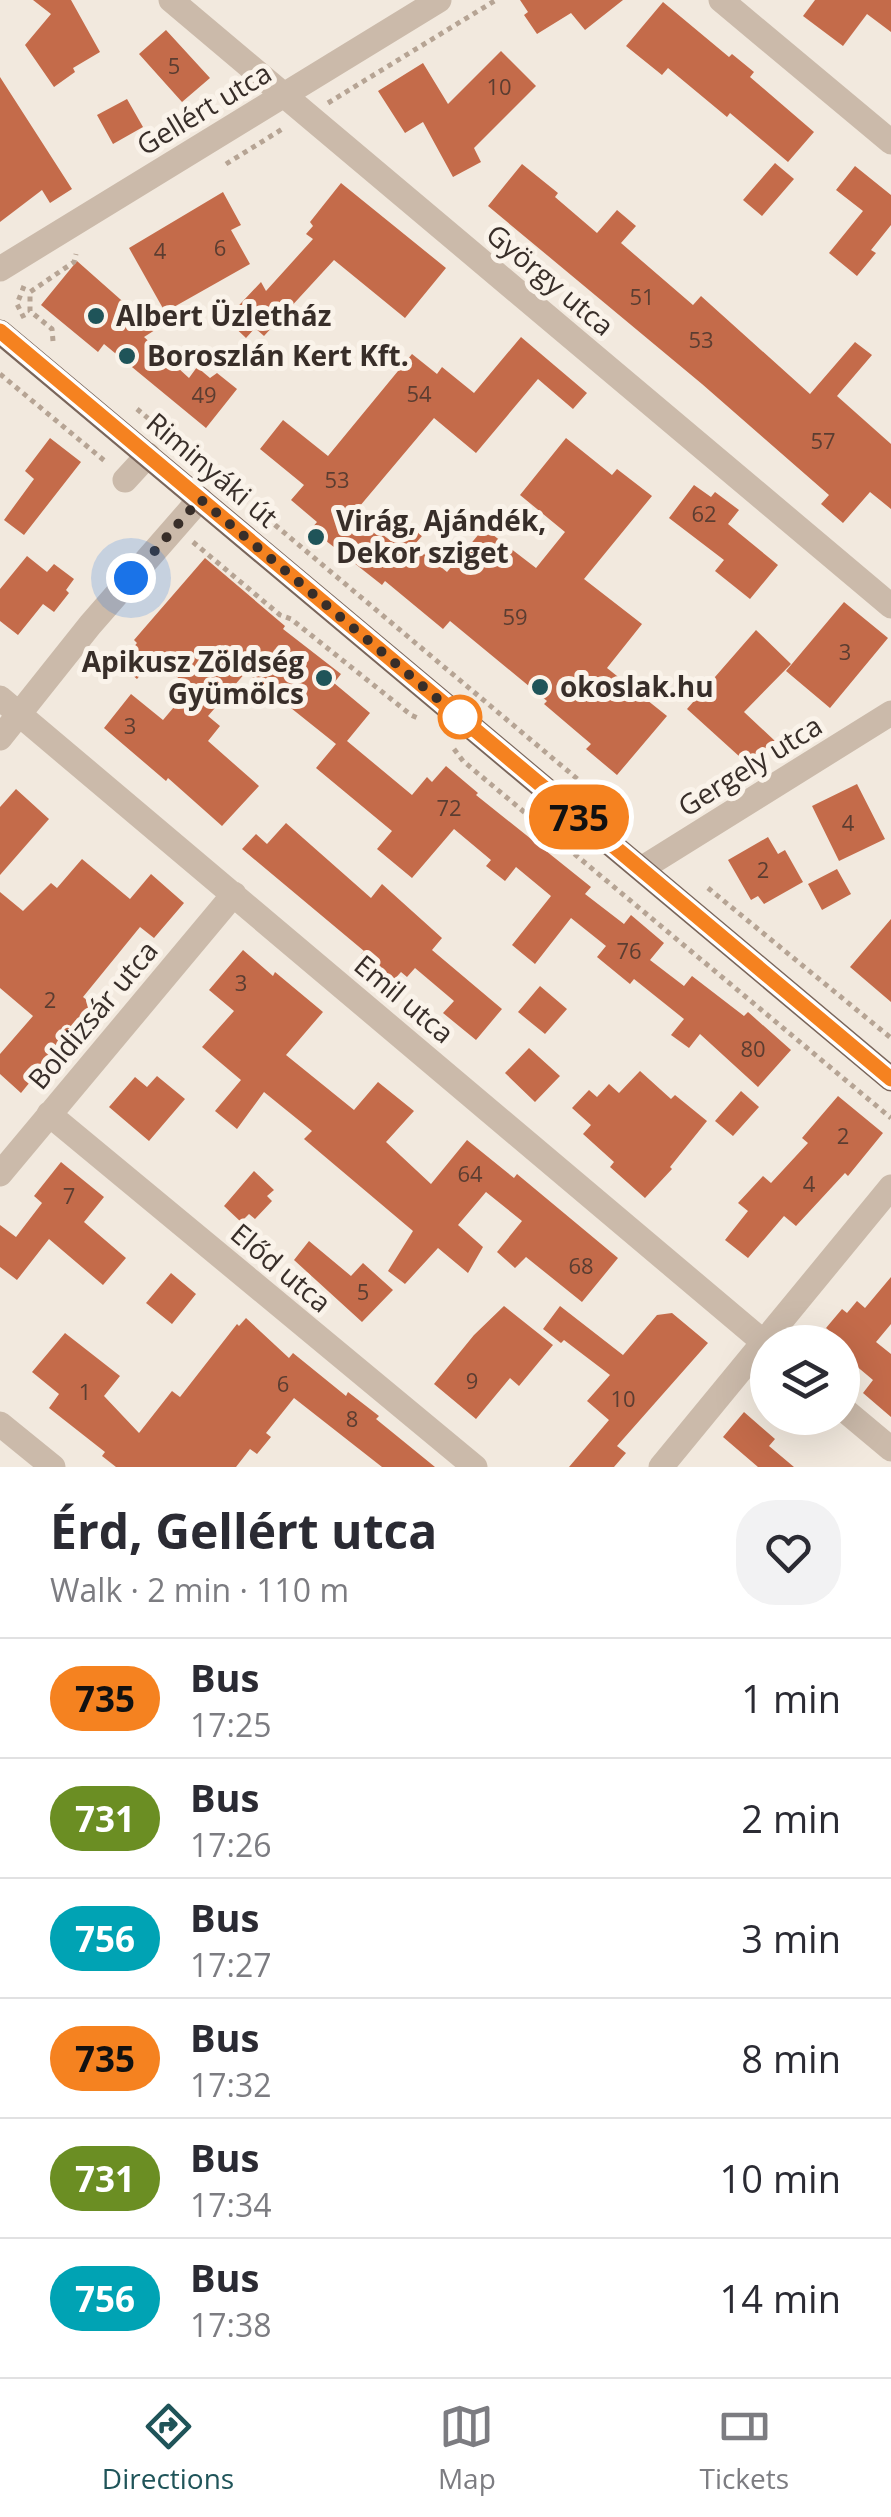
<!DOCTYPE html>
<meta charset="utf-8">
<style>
body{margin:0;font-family:"Open Sans",sans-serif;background:#f2f2f3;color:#2b2b33;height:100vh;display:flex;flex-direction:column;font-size:38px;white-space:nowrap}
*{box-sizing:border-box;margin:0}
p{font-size:32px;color:#7c7c81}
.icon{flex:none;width:55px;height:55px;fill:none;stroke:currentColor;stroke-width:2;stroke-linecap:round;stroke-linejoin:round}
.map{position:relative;height:1467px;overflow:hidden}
.drawer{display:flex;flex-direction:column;background:#fff;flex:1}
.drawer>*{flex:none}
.badge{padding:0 20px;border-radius:32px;font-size:35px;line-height:65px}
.buttons{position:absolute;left:750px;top:1325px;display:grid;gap:20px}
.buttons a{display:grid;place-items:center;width:110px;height:110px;border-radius:50%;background:#fff;box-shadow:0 10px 40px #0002;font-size:50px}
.you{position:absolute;width:50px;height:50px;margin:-25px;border:8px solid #fff;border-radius:50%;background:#1a73e8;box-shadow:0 0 0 15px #1a73e833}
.map>.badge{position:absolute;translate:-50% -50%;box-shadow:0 0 0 5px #fff}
.round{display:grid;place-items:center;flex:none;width:105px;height:105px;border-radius:40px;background:#f2f2f3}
.overview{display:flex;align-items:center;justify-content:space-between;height:170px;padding:0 50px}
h1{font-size:48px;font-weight:700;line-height:75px}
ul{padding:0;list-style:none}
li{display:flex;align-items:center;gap:30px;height:120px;padding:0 50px;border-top:2px solid #e1e1e2}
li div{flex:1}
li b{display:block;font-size:38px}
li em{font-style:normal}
li .badge{min-width:110px;font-weight:700;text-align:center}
.menu{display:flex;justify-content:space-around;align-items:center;height:140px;border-top:2px solid #e1e1e2;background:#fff;font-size:28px;color:#7c7c81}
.menu a{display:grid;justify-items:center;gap:5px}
.menu .current{color:#1f5459}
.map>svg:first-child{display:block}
</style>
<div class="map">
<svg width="891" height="1467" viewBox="0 0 891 1467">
<rect width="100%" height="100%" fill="#f2e9de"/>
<!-- building -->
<path fill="#c46b4a" d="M 33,0 L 71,0 L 100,52 L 73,68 L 75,72 L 54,87 L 25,45 L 51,14 Z
M 520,0 L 623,0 L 585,30 L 571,13 L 537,34 L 524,15 L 528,12 Z
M 815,0 L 891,0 L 891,32 L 867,14 L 843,46 L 803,16 Z
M 663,2 L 729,57 L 732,54 L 754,72 L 750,77 L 814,132 L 788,162 L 730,113 L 727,117 L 668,68 L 662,75 L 626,46 Z
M 166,30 L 210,78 L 182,102 L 139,54 Z
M 501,51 L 536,86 L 474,148 L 481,162 L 453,177 L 423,122 L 405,133 L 378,91 L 423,63 L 448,104 Z
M 0,77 L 72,189 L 50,203 L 42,190 L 0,222 Z
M 127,99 L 143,127 L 113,144 L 97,115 Z
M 775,163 L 794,179 L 762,216 L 743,200 Z
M 522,164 L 558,193 L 555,197 L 597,233 L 617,210 L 636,226 L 621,243 L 693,305 L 701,296 L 810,394 L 855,342 L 872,355 L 837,396 L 891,444 L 891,509 L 870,492 L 843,523 L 821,504 L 829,495 L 702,384 L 488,206 Z
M 855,166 L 891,195 L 891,225 L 871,250 L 876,253 L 857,276 L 829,253 L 863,211 L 836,190 Z
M 341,183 L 446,268 L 405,318 L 334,260 L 264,336 L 255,328 L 246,338 L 226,319 L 261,282 L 266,291 L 313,239 L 306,234 L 313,226 L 310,222 Z
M 223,192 L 241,225 L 231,230 L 250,264 L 165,312 L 129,248 Z
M 77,261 L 155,330 L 144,337 L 189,378 L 197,367 L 210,378 L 217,373 L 237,389 L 206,428 L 104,344 L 98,352 L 41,305 Z
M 521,337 L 587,393 L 573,409 L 538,379 L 476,453 L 434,418 L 354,513 L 391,541 L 406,523 L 422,536 L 414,545 L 447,572 L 484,528 L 536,568 L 565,532 L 520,495 L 566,438 L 612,475 L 617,469 L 652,496 L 584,579 L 642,624 L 607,668 L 667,716 L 617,775 L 586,749 L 591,744 L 544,704 L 547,701 L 450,621 L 443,629 L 385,581 L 382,585 L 311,529 L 317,522 L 291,500 L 304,485 L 260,449 L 283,420 L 328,456 L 412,354 L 437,374 L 442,367 L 474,393 Z
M 50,438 L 81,462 L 24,535 L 4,520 L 34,479 L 25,471 Z
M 694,485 L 711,497 L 715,492 L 739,510 L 728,524 L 778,565 L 750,599 L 715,571 L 724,560 L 669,518 Z
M 27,556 L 47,572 L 54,564 L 74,579 L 66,590 L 69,593 L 54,612 L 43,604 L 18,635 L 0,621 L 0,589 Z
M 205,558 L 285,626 L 283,629 L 341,674 L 334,683 L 370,713 L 347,741 L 412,795 L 427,777 L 432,782 L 446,766 L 478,793 L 476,795 L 591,887 L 585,894 L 624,924 L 631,915 L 664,943 L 650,960 L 684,986 L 692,976 L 744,1016 L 748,1012 L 791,1050 L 758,1087 L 700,1034 L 689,1048 L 671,1035 L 684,1019 L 634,979 L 630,984 L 597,957 L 606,946 L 571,918 L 535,964 L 512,945 L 551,896 L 516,867 L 505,881 L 486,866 L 491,860 L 454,829 L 412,878 L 377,849 L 392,831 L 316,768 L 336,744 L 246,672 L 208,716 L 220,726 L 208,741 L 259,786 L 222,826 L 168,778 L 166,781 L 104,728 L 131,694 L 163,720 L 190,688 L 155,658 L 137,679 L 119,664 L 137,643 L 134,640 Z
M 844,602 L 888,638 L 830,708 L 786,671 Z
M 756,630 L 791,664 L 744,712 L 775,741 L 751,767 L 687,709 Z
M 857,784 L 885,839 L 839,861 L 812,806 Z
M 16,789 L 49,819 L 0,875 L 0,807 Z
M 286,823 L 371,898 L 382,884 L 442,938 L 432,950 L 502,1009 L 476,1040 L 443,1013 L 454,1001 L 415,968 L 407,977 L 401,972 L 392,982 L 361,954 L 364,951 L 242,849 L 256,834 L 267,844 Z
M 768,837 L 778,854 L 785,850 L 803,882 L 764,904 L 758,896 L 751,900 L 728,860 Z
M 82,859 L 130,899 L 151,874 L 184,903 L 154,938 L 140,927 L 83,997 L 93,1005 L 21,1093 L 0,1074 L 0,1054 L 33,1016 L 0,988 L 0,892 L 23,911 L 51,883 L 57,888 Z
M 837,869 L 851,894 L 822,910 L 808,884 Z
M 891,919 L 891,1002 L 850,967 Z
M 243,950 L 273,976 L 275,972 L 323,1012 L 286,1055 L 354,1110 L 378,1082 L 414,1111 L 386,1142 L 431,1184 L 467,1140 L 514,1178 L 517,1174 L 618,1258 L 582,1302 L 526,1257 L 515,1268 L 497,1252 L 522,1221 L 486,1192 L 458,1225 L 483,1247 L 468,1273 L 438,1248 L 405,1284 L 388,1271 L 413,1231 L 304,1139 L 312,1131 L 264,1092 L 237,1129 L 215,1111 L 241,1080 L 202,1047 L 234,1011 L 209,990 Z
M 540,986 L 567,1009 L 545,1034 L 518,1012 Z
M 529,1048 L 560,1076 L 535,1102 L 505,1073 Z
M 640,1071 L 671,1099 L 675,1095 L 707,1121 L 670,1167 L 672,1169 L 645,1198 L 610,1167 L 614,1162 L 583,1134 L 591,1125 L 572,1108 L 589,1090 L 597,1097 L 609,1084 L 619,1093 Z
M 157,1076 L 185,1099 L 149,1141 L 109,1107 L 135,1077 L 147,1087 Z
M 741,1091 L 759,1107 L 733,1136 L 715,1121 Z
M 838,1096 L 883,1133 L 848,1176 L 845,1173 L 796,1226 L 784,1216 L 748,1258 L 725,1240 L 748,1211 L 738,1203 L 763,1176 L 771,1183 L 808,1143 L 802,1138 Z
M 61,1162 L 104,1197 L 84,1222 L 126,1258 L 103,1285 L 49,1239 L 17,1280 L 0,1267 L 0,1225 L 16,1237 L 42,1203 L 34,1196 Z
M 254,1171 L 274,1190 L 267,1196 L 272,1201 L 255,1219 L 249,1214 L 241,1222 L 224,1206 Z
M 309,1241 L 351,1276 L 363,1263 L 393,1290 L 362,1322 L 294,1260 Z
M 171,1273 L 196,1294 L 172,1324 L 146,1303 Z
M 891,1277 L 891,1324 L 876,1342 L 891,1354 L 891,1417 L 863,1393 L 873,1380 L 842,1354 L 842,1342 L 821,1342 L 831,1332 L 826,1328 L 842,1309 L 847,1313 L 857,1301 L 865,1308 Z
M 504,1306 L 553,1345 L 519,1386 L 510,1378 L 476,1419 L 434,1384 L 474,1335 Z
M 560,1306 L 623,1355 L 657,1315 L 672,1313 L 708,1343 L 617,1446 L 626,1453 L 614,1467 L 569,1467 L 609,1420 L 587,1401 L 610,1375 L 564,1340 L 561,1343 L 543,1329 Z
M 246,1318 L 289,1358 L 293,1353 L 346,1396 L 348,1392 L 379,1416 L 376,1419 L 435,1467 L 382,1467 L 294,1398 L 266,1433 L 271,1437 L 257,1454 L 250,1449 L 236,1467 L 116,1467 L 102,1456 L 105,1452 L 49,1408 L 59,1394 L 32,1372 L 65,1333 L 120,1376 L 104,1396 L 139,1433 L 172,1391 L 180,1397 L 237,1324 L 239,1326 Z
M 744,1412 L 775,1439 L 769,1446 L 794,1467 L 758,1467 L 723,1437 Z"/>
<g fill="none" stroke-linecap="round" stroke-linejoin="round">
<!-- path -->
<path stroke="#b6a494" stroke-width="5" stroke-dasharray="5 5" stroke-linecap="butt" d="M 328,103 L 496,0
M 226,164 L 284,128
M 24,318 L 17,304 L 24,286
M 53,341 L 52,329 L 30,311 L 30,292 L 74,262 L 76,254
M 0,374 L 106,462
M 137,409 L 600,798
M 193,542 L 280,615 L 291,619 L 411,715 L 420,719
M 454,749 L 463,761 L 891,1118
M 708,888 L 891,1038"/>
<!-- minor -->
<path stroke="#cbbaaa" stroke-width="25" d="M 171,0 L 891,606
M 721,0 L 891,142
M 0,269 L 439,0
M 125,480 L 148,455
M 0,698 L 768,1346
M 0,738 L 90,625 L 200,499
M 641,869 L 891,713
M 49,1114 L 475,1467
M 0,1174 L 234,894
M 842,1408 L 891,1449
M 0,1424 L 53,1467
M 661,1467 L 891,1187"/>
<!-- major -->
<path stroke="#7a665b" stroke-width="25" d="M 0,332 L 891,1079"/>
</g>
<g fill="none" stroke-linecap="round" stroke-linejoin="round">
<!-- line casing -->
<g stroke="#fff" stroke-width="22">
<path id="line" d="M 0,331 L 891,1079"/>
</g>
<!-- line -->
<use href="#line" stroke="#f58220" stroke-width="15"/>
<!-- walk -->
<path stroke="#382e29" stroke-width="10" stroke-dasharray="0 18" d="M 131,578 L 200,499 L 464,721 L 460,717"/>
</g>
<!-- markers -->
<g fill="#1f5459" stroke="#faf3ea" stroke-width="4">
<circle cx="96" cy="316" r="10"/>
<circle cx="127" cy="356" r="10"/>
<circle cx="316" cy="537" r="10"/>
<circle cx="324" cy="678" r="10"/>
<circle cx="540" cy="687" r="10"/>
</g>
<circle fill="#fff" stroke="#f58220" stroke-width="5" cx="460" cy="717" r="20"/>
<g text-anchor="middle" stroke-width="10" stroke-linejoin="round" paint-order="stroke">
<!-- number labels -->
<g font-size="22" fill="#5b3d31">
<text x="174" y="74">5</text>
<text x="499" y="95">10</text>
<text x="220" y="256">6</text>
<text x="160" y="259">4</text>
<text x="642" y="305">51</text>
<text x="701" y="348">53</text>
<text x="419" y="402">54</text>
<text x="204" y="403">49</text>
<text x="823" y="449">57</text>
<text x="337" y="488">53</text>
<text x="704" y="522">62</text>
<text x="515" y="625">59</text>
<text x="845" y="660">3</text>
<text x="130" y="734">3</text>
<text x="449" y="816">72</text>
<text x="848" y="831">4</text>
<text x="763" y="878">2</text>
<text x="629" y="959">76</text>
<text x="241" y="991">3</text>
<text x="50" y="1008">2</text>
<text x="753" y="1057">80</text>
<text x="843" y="1144">2</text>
<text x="470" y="1182">64</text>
<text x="809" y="1192">4</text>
<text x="69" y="1204">7</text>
<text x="581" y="1274">68</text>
<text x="363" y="1300">5</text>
<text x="472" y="1389">9</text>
<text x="283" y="1392">6</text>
<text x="85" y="1400">1</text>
<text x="623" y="1407">10</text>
<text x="352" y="1427">8</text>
</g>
<!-- street labels -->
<g font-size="28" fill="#382e29" stroke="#faf3ea">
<text transform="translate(204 109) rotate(-31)" y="10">Gellért utca</text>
<text transform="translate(550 280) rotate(40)" y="10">György utca</text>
<text transform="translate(212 470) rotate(40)" y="10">Riminyáki út</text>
<text transform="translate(750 766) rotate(-32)" y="10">Gergely utca</text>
<text transform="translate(404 999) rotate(40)" y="10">Emil utca</text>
<text transform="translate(93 1015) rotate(-50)" y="10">Boldizsár utca</text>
<text transform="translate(281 1268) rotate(40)" y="10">Előd utca</text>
</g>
<!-- poi labels -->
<g font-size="28" font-weight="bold" fill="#382e29" stroke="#faf3ea" text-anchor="start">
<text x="116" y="326">Albert Üzletház</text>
<text x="147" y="366">Boroszlán Kert Kft.</text>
<text x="336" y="531">Virág, Ajándék,<tspan x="336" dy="32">Dekor sziget</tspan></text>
<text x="304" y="672" text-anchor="end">Apikusz Zöldség<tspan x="304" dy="32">Gyümölcs</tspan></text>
<text x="560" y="697">okoslak.hu</text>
</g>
</g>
</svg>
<div class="buttons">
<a><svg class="icon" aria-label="layers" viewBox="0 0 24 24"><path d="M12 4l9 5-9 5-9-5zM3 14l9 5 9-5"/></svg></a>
</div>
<div class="you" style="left:131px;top:578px"></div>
<b class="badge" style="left:579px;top:817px;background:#f58220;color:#111">735</b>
</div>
<section class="drawer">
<div class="overview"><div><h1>Érd, Gellért utca</h1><p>Walk · 2 min · 110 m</p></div><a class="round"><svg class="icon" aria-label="heart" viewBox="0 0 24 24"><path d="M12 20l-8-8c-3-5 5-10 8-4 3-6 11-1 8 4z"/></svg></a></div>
<ul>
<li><span class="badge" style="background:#f58220;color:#111">735</span><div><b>Bus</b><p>17:25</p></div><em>1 min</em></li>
<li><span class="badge" style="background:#6b8e23;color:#fff">731</span><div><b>Bus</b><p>17:26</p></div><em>2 min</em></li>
<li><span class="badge" style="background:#00a3b4;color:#fff">756</span><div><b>Bus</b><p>17:27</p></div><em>3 min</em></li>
<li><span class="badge" style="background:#f58220;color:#111">735</span><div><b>Bus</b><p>17:32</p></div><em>8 min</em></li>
<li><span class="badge" style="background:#6b8e23;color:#fff">731</span><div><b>Bus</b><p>17:34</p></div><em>10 min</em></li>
<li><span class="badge" style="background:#00a3b4;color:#fff">756</span><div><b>Bus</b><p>17:38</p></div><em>14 min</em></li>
</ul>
</section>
<nav class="menu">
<a class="current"><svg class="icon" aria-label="directions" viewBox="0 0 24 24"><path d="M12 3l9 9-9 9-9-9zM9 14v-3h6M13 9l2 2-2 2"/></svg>Directions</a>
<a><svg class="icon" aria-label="map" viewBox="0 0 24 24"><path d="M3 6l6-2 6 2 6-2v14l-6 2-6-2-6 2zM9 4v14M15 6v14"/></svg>Map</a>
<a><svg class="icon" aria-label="tickets" viewBox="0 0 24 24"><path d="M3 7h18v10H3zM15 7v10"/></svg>Tickets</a>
</nav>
